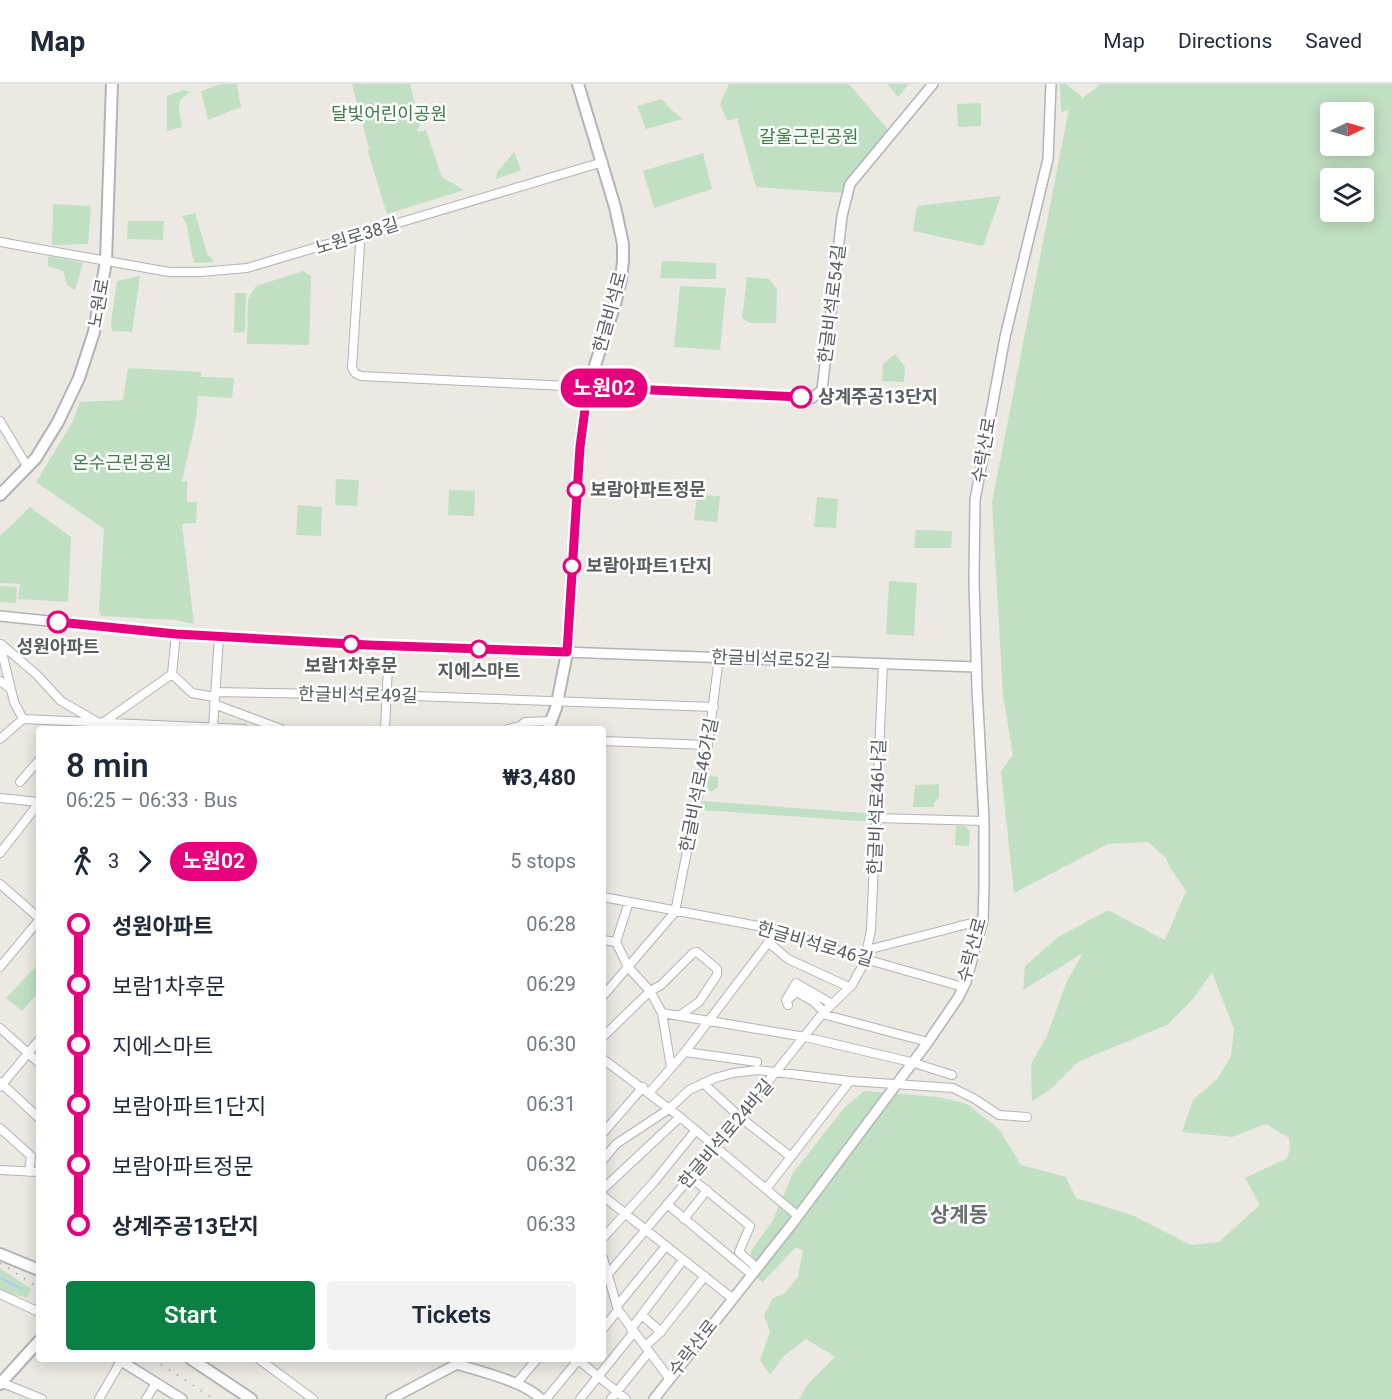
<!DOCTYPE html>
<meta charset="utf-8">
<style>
body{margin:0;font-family:Roboto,"Noto Sans KR",sans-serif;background:#f2f2f3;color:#1f2937;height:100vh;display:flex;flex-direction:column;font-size:22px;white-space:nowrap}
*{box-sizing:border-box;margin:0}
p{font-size:20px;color:#747a83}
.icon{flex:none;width:33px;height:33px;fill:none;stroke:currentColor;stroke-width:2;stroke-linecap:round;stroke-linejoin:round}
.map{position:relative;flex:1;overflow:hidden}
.drawer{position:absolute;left:36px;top:642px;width:570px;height:636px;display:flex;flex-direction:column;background:#fff;border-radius:6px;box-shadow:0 3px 15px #0003}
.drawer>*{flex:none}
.badge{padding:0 12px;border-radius:20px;font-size:21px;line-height:39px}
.needle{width:39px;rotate:85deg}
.buttons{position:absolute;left:1320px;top:18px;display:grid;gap:12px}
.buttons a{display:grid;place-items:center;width:54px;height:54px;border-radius:6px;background:#fff;box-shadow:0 3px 15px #0003;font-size:30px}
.map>.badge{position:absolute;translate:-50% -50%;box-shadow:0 0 0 3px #fff}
.legs{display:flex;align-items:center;gap:9px;height:66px;padding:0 30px;font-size:20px}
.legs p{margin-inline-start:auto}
.overview{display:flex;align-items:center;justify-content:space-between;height:102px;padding:0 30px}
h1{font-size:33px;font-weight:600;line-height:45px}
.action{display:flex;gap:12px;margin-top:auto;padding:12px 30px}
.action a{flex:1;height:69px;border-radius:6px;background:#0b8043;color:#fff;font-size:24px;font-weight:600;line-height:69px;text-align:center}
.action a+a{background:#f2f2f3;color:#1f2937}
ul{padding:0 30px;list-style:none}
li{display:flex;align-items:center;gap:21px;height:60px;font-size:22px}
li i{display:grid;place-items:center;width:9px;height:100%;margin:0 8px;background:currentColor}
li i::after{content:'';width:15px;height:15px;margin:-8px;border:4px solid;border-radius:50%;background:#fff}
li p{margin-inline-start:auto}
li:first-child i{background:linear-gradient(#0000 50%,currentColor 0)}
li:last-child i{background:linear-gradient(currentColor 50%,#0000 0)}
header{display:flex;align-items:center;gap:36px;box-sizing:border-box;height:84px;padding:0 30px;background:#fff;border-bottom:2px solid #e0e1e3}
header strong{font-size:28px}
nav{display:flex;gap:33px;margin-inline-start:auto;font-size:21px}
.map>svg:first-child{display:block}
</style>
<header>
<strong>Map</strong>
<nav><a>Map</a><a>Directions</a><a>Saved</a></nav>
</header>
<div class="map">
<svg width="1392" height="1315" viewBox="0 0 1392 1315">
<rect width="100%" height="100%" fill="#ebe9e2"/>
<!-- green -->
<path fill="#c1e0c3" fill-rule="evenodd" d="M 221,0 L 237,0 L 241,23 L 208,36 L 201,7 Z
M 352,0 L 410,0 L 420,40 L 417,48 L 426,46 L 442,93 L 464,106 L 387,130 L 368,68 L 369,64 Z
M 729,0 L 849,0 L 890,48 L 853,91 L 842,109 L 756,103 L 738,38 L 739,34 L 727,37 L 720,20 Z
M 887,0 L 909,0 L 898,13 Z
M 1060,0 L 1066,0 L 1083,14 L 1101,0 L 1392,0 L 1392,1315 L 799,1315 L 808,1300 L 835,1273 L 806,1255 L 784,1272 L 770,1291 L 760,1276 L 770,1248 L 764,1231 L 773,1214 L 785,1209 L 798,1193 L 803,1166 L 795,1164 L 763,1198 L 751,1190 L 751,1167 L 773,1136 L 793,1089 L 844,1024 L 864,1007 L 938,1013 L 967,1020 L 999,1045 L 1021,1081 L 1066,1093 L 1076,1114 L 1132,1131 L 1191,1161 L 1219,1158 L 1260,1121 L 1245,1094 L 1287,1074 L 1290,1065 L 1289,1054 L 1266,1040 L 1232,1053 L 1182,1048 L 1193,1016 L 1218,994 L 1231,972 L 1234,945 L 1212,888 L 1194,914 L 1167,941 L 1078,978 L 1050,1006 L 1032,1017 L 1031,980 L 1046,954 L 1067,897 L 1083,869 L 1023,906 L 1025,882 L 1058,853 L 1108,826 L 1165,856 L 1186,807 L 1171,785 L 1166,774 L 1148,758 L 1108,760 L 1014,809 L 1001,687 L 1013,671 L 1003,611 L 992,418 L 1069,25 L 1061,29 ZM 1330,28 L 1364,28 L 1364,62 L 1330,62 ZM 1330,94 L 1364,94 L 1364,128 L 1330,128 Z
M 183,6 L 190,8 L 180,16 L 179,25 L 182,43 L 167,47 L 167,12 Z
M 662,15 L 670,25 L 683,35 L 646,45 L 637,22 Z
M 981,19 L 981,42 L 958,43 L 957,20 Z
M 514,68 L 521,86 L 496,95 L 497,88 Z
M 703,69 L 712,105 L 654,124 L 643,87 Z
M 1001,112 L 983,162 L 913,147 L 917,122 Z
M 53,120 L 91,122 L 88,160 L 52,161 Z
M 195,129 L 208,172 L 211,173 L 214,178 L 194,179 L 186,139 L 182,132 Z
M 128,137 L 164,137 L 163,156 L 127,155 Z
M 48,172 L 83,179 L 75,206 L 67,201 L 63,187 L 48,182 Z
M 662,177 L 716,179 L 716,195 L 660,194 Z
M 303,187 L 311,192 L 309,261 L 247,260 L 248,215 L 256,202 Z
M 140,192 L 132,248 L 112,247 L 111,239 L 117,197 Z
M 747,193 L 769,195 L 777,205 L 776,239 L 750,239 L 742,234 Z
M 680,202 L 726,204 L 720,266 L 674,263 Z
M 235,209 L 246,209 L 245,248 L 234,249 Z
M 895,270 L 905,283 L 904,298 L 882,297 L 883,280 Z
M 128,284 L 201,288 L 201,293 L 234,294 L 232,314 L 198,312 L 196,335 L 182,397 L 187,397 L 187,418 L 197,418 L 196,439 L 182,440 L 194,540 L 177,536 L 101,532 L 99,526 L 104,445 L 36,398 L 73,337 L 80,318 L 123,316 Z
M 336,395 L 359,396 L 357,422 L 335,421 Z
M 449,406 L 475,407 L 474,432 L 448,431 Z
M 697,411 L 720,412 L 717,438 L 694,436 Z
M 817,413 L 838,415 L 836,444 L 814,443 Z
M 298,421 L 322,423 L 321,452 L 296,451 Z
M 30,423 L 71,453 L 68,518 L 18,515 L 20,500 L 0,499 L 0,452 Z
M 916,446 L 952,447 L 951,464 L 914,464 Z
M 889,497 L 917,499 L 914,552 L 886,550 Z
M 0,502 L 17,503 L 16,519 L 0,518 Z
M 708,692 L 718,693 L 718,703 L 711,708 L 706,705 Z
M 939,700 L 939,714 L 934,719 L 934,723 L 913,723 L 915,701 Z
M 703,717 L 876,730 L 875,738 L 702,726 Z
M 956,742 L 965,742 L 970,747 L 969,762 L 955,761 Z
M 39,879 L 39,908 L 22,927 L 6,914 Z
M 0,1184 L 31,1205 L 27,1214 L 0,1207 Z"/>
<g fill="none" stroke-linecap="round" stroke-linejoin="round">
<!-- stream -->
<path stroke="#a9cef3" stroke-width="2" d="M 0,1194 L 22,1205"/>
<!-- minor casing -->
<g stroke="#b2b3b7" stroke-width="10">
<path id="minor" d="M 358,150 L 360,161 L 352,284 L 355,289 L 361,292 L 588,303
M 0,158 L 169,188 L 200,188 L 247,184 L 603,78
M 0,337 L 27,382
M 0,560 L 14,618 L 23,635
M 1,560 L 36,590 L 61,617 L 99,639
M 172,590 L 192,609 L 214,613
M 172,590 L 176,550
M 0,597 L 10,604
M 215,608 L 387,611 L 714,623
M 214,620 L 281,645
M 23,635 L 244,645
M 213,644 L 219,552
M 97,645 L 101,640 L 172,590
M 385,645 L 389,562
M 508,645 L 520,642 L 525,638 L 551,637
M 0,655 L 23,635
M 603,657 L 708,661
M 20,698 L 39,676
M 0,714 L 39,718
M 876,734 L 984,737
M 0,769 L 39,719
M 0,800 L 39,834
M 603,813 L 774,845 L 865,875 L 963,903
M 603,856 L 616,858 L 628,883 L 650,907 L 662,929 L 805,953 L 911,978 L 952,991
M 616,858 L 629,818
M 768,858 L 788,875 L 849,903
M 867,866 L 983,836
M 0,883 L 39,836
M 603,912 L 675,828 L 708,661 L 719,573
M 790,914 L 796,908 L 813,917 L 824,928
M 788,921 L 786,916 L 796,899 L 832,920
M 662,929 L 671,983
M 822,930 L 928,958
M 0,944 L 39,979
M 603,953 L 650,907 L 661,901 L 693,869 L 697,868 L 717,885 L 717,891 L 699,918 L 679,932
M 685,968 L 757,978
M 603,975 L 680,1033 L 798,1132
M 0,998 L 39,1034
M 703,999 L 740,1033 L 791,1073
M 0,1003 L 39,956
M 649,1009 L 685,968 L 777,847
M 0,1044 L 31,1072 L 29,1088
M 603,1049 L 643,1003
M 603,1076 L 616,1060 L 669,1025 L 689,1006 L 715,994 L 733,989 L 758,986 L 850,997 L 953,1004 L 975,1015 L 999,1031 L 1027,1033
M 0,1086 L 39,1088
M 690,1093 L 750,1142 L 739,1168 L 756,1183
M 603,1105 L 680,1033
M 766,1105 L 850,997
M 603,1112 L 732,1214
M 667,1120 L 751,1190
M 684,1135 L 707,1106
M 603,1154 L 654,1098 L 696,1046
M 603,1174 L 618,1226 L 669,1294
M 603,1196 L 716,1063 L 822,930 L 852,901 L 864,879 L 871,846 L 883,580
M 0,1210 L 39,1228
M 617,1222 L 666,1162
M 642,1231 L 661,1248
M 603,1245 L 618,1226
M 631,1245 L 683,1176
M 645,1262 L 659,1250 L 705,1192
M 259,1275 L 313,1315
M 454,1275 L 457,1280 L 463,1275
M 577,1275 L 626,1315
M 0,1298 L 42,1315
M 516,1300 L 537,1275
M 99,1315 L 121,1277
M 146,1315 L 156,1299
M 546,1315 L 579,1275
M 580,1315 L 634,1248
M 611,1315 L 649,1268"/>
</g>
<!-- tertiary casing -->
<g stroke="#b2b3b7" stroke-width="12">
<path id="tertiary" d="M 588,303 L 812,314 L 822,306 L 842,132 L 850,100 L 933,0
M 0,532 L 164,549 L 368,561 L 976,583
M 118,1275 L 182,1315
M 391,1315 L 457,1280 C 481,1288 523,1297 541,1315
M 654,1315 L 792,1140 L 928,958 L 958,914 L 966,898 L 983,836 L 984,805 L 984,737 L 977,603 L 974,497 L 975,416 L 1005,253 L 1048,75 L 1051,0"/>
</g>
<!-- secondary casing -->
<g stroke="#b1b3b7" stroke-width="14">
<path id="secondary" d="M 0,411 L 36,374 L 58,338 L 79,294 L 94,248 L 106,177 L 112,0
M 548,645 L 556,624 L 567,569 L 580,363 L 588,303 L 615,220 L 621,195 L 623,177 L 623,160 L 615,123 L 578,0
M 0,1170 L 39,1186
M 191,1275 L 251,1315
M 0,1300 L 39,1257"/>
</g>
<!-- minor -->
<use href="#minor" stroke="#fff" stroke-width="8"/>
<!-- tertiary -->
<use href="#tertiary" stroke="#fff" stroke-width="9"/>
<!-- secondary -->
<use href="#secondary" stroke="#fff" stroke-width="10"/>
<!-- rail -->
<path stroke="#b0b0b1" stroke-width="2" stroke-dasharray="1.5 8" stroke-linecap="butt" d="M 0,1179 L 39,1204
M 153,1275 L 214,1315"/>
</g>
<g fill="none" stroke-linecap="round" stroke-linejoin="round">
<!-- line-1 casing -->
<g stroke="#fff" stroke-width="14">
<path id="line-1" d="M 58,538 L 176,550 L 368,561 L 567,568 L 580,363 L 588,303 L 801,313"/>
</g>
<!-- line-1 -->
<use href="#line-1" stroke="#e6007e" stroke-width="9"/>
</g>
<!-- markers -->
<g fill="#fff" stroke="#e6007e" stroke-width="3">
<circle cx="801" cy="313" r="10"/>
<circle cx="576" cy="406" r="8"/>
<circle cx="572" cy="482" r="8"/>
<circle cx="58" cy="538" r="10"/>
<circle cx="351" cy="560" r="8"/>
<circle cx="479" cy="565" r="8"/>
</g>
<g text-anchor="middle" stroke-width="5" stroke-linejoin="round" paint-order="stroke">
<!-- park labels -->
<g font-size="18" fill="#3e7b46" stroke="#fff">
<text x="389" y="36">달빛어린이공원</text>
<text x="809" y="59">갈울근린공원</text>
<text x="122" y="385">온수근린공원</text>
</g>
<!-- street labels -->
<g font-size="18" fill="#5a5c60" stroke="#fff">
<text transform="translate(357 152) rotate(-17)" y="6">노원로38길</text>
<text transform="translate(99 219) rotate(-80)" y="6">노원로</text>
<text transform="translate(832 220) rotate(-83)" y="6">한글비석로54길</text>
<text transform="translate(610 228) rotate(-75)" y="6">한글비석로</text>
<text transform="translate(984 366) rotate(-80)" y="6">수락산로</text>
<text transform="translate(771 575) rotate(2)" y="6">한글비석로52길</text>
<text transform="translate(358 611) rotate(1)" y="6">한글비석로49길</text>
<text transform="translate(699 701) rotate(-79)" y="6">한글비석로46가길</text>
<text transform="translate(877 723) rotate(-88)" y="6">한글비석로46나길</text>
<text transform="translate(815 860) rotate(16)" y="6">한글비석로46길</text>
<text transform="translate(972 866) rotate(-75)" y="6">수락산로</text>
<text transform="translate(726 1050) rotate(-50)" y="6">한글비석로24바길</text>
<text transform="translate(693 1264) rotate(-52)" y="6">수락산로</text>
</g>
<!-- stop labels -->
<g font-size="18" font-weight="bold" fill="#5a5c60" stroke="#fff" text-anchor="start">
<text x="818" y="319">상계주공13단지</text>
<text x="590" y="412">보람아파트정문</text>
<text x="586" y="488">보람아파트1단지</text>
<text x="58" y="569" text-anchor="middle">성원아파트</text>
<text x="351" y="588" text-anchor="middle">보람1차후문</text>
<text x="479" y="593" text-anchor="middle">지에스마트</text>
</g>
<!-- quarter labels -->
<g font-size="21" font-weight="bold" fill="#6b6e72" stroke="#fff">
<text x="959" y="1138">상계동</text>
</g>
</g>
</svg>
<div class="buttons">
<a><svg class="needle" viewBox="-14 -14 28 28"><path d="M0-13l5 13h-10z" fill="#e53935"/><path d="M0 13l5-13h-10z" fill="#747a83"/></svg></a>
<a><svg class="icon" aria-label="layers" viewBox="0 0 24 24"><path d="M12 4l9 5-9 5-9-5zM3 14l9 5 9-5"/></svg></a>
</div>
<b class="badge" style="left:604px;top:304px;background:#e6007e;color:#fff">노원02</b>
<section class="drawer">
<div class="overview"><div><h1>8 min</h1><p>06:25 – 06:33 · Bus</p></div><b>₩3,480</b></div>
<div class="legs"><svg class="icon" aria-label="walk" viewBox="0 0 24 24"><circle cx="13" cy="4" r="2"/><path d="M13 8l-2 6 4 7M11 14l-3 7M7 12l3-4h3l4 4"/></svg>3<svg class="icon" aria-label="forward" viewBox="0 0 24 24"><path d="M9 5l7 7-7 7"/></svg><b class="badge" style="background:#e6007e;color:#fff">노원02</b><p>5 stops</p></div>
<ul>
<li><i style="color:#e6007e"></i><b>성원아파트</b><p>06:28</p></li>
<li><i style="color:#e6007e"></i><span>보람1차후문</span><p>06:29</p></li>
<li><i style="color:#e6007e"></i><span>지에스마트</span><p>06:30</p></li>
<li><i style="color:#e6007e"></i><span>보람아파트1단지</span><p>06:31</p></li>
<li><i style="color:#e6007e"></i><span>보람아파트정문</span><p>06:32</p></li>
<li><i style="color:#e6007e"></i><b>상계주공13단지</b><p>06:33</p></li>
</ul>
<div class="action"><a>Start</a><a>Tickets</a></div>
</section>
</div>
